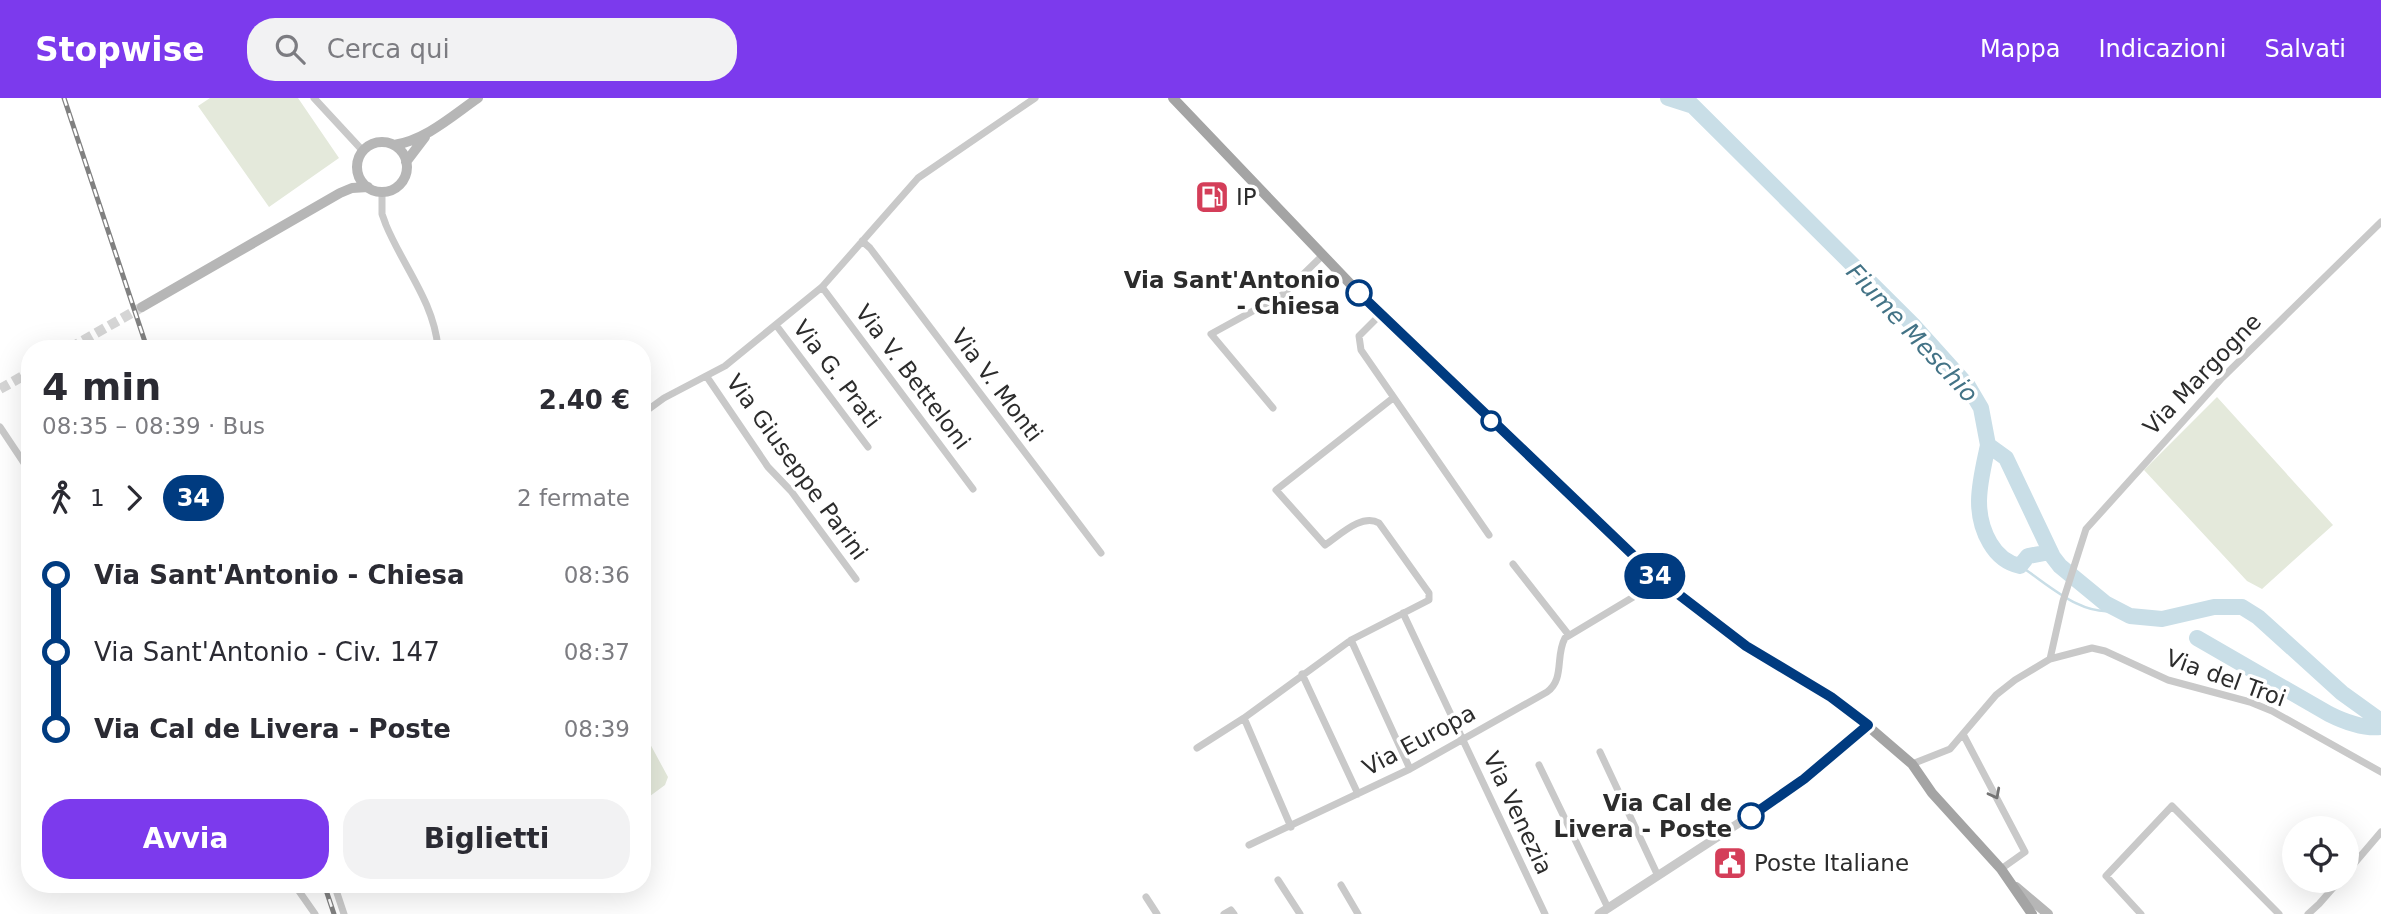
<!DOCTYPE html>
<html lang="it">
<meta charset="utf-8">
<style>
body{margin:0;font-family:"DejaVu Sans",sans-serif;background:#f2f2f3;color:#2b2b33;height:100vh;display:flex;flex-direction:column;font-size:26px;white-space:nowrap}
*{box-sizing:border-box;margin:0}
p{font-size:23px;color:#7c7c81}
.icon{flex:none;width:38px;height:38px;fill:none;stroke:currentColor;stroke-width:2;stroke-linecap:round;stroke-linejoin:round}
.map{position:relative;flex:1;overflow:hidden}
.panel{position:absolute;left:21px;top:242px;width:630px;height:553px;display:flex;flex-direction:column;background:#fff;border-radius:28px;box-shadow:0 7px 28px #0002}
.panel>*{flex:none}
.badge{padding:0 14px;border-radius:23px;font-size:24px;line-height:46px}
.fabs{position:absolute;left:2282px;top:718px;display:grid;gap:14px}
.fabs a{display:grid;place-items:center;width:77px;height:77px;border-radius:50%;background:#fff;box-shadow:0 7px 28px #0002;font-size:35px}
.map>.badge{position:absolute;translate:-50% -50%;box-shadow:0 0 0 4px #fff}
.legs{display:flex;align-items:center;gap:10px;height:77px;padding:0 21px;font-size:23px}
.legs p{margin-inline-start:auto}
.summary{display:flex;align-items:center;justify-content:space-between;height:119px;padding:0 21px}
h1{font-size:38px;font-weight:600;line-height:52px}
.cta{display:flex;gap:14px;margin-top:auto;padding:14px 21px}
.cta a{flex:1;height:80px;border-radius:28px;background:#7c3aed;color:#fff;font-size:28px;font-weight:600;line-height:80px;text-align:center}
.cta a+a{background:#f2f2f3;color:#2b2b33}
ul{padding:0 21px;list-style:none}
li{display:flex;align-items:center;gap:24px;height:77px;font-size:26px}
li i{display:grid;place-items:center;width:10px;height:100%;margin:0 9px;background:currentColor}
li i::after{content:'';width:18px;height:18px;margin:-9px;border:5px solid;border-radius:50%;background:#fff}
li p{margin-inline-start:auto}
li:first-child i{background:linear-gradient(#0000 50%,currentColor 0)}
li:last-child i{background:linear-gradient(currentColor 50%,#0000 0)}
header{display:flex;align-items:center;gap:42px;box-sizing:border-box;height:98px;padding:0 35px;background:#7c3aed;color:#fff}
header strong{font-size:33px}
nav{display:flex;gap:38px;margin-inline-start:auto;font-size:24px}
.search{width:490px;height:63px;background:#f2f2f3;display:flex;align-items:center;gap:18px;box-sizing:border-box;padding:0 24px;border-radius:28px;color:#7c7c81;font-size:26px}
.map>svg:first-child{display:block}
</style>
<header>
<strong>Stopwise</strong>
<div class="search"><svg class="icon" aria-label="search" viewBox="0 0 24 24"><circle cx="10" cy="10" r="6"/><path d="M15 15l6 6"/></svg>Cerca qui</div>
<nav><a>Mappa</a><a>Indicazioni</a><a>Salvati</a></nav>
</header>
<div class="map">
<svg width="2381" height="816" viewBox="0 0 2381 816">
<rect width="100%" height="100%" fill="#fff"/>
<!-- green -->
<path fill="#e4e9db" d="M 210,0 L 298,0 L 339,60 L 269,109 L 198,8 Z
M 2217,299 L 2333,427 L 2262,491 L 2247,483 L 2144,372 Z
M 642,631 L 668,679 L 665,687 L 642,704 Z"/>
<g fill="none" stroke-linecap="round" stroke-linejoin="round">
<!-- stream -->
<path stroke="#c9dee7" stroke-width="2.5" d="M 2020,468 C 2047,485 2082,520 2116,512"/>
<!-- river -->
<path stroke="#c9dee7" stroke-width="16" d="M 1668,0 L 1693,8
M 1685,0 L 1914,228 L 1968,288 L 1981,310 L 1988,347 L 2006,360 L 2053,459 L 2060,468 L 2105,505 L 2130,518 L 2162,521 L 2214,509 L 2242,509 L 2258,519 L 2342,595 L 2381,623
M 1988,347 C 1981,381 1971,413 1990,445 C 1997,457 2006,465 2020,468 L 2028,458 L 2050,454
M 2197,540 L 2329,616 C 2345,624 2363,631 2381,629"/>
<!-- secondary-tunnel -->
<path stroke="#d5d5d5" stroke-width="10" stroke-dasharray="10 5" stroke-linecap="butt" d="M 70,250 L 142,209
M 0,291 L 30,274"/>
<!-- minor -->
<path stroke="#c9c9c9" stroke-width="7" d="M 314,0 L 363,53
M 382,93 L 382,116 L 386,127 C 403,168 434,204 438,250
M 862,143 L 870,150 L 1101,455
M 822,189 L 973,391
M 1381,216 L 1359,238 L 1361,252 L 1489,437
M 776,227 L 868,349
M 707,279 L 768,369 L 791,393 L 856,481
M 1273,310 L 1211,236 L 1282,197 L 1323,157
M 642,316 L 664,300 L 725,268 L 822,189 L 918,80 L 1035,0
M 0,329 L 30,374
M 1513,466 L 1568,536
M 1403,515 L 1545,816
M 1351,542 L 1410,671
M 2050,561 L 2092,550 L 2105,553 L 2168,582 L 2250,604 L 2272,613 L 2381,674
M 1302,576 L 1358,696
M 1244,620 L 1291,729
M 1964,638 L 2025,754 L 2001,771
M 1197,650 L 1244,620 L 1351,542 L 1429,502 L 1429,495 L 1379,425 C 1362,415 1340,437 1325,447 L 1276,392 L 1393,300
M 1600,654 L 1658,778
M 1912,666 L 1950,651 L 1996,597 L 2015,582 L 2050,561 L 2063,503 L 2086,431 L 2222,280 L 2381,124
M 1539,667 L 1608,810
M 1249,747 L 1410,671 L 1547,594 C 1565,581 1555,558 1565,540 L 1635,498 L 1656,479
M 2347,774 L 2381,734
M 1278,782 L 1300,816
M 294,786 L 315,816
M 334,786 L 344,816
M 1341,787 L 1358,816
M 1146,799 L 1157,816
M 1224,816 L 1231,812 L 1234,816
M 2141,816 L 2106,778 L 2172,708 L 2279,816
M 2308,816 L 2319,806 L 2340,782"/>
<!-- tertiary -->
<path stroke="#c9c9c9" stroke-width="9" d="M 1599,816 L 1785,695 L 1850,644 L 1868,627"/>
<!-- secondary -->
<path stroke="#b6b6b6" stroke-width="10" d="M357 69a25 25 0 1 1 50 0a25 25 0 1 1-50 0Z
M 394,47 C 426,42 452,18 478,0
M 406,64 L 425,39
M 142,209 L 340,95 L 352,90 L 368,89
M 2016,789 L 2048,816"/>
<!-- primary -->
<path stroke="#a4a4a4" stroke-width="10" d="M 1173,0 L 1359,195 L 1639,463 L 1730,537 L 1848,611 L 1912,666 L 1932,695 L 2001,771 L 2032,816"/>
<!-- rail casing -->
<g stroke="#818181" stroke-width="5">
<path id="rail" d="M 64,0 L 147,250
M 324,786 L 334,816"/>
</g>
<!-- rail -->
<use href="#rail" stroke="#fff" stroke-width="2.5" stroke-dasharray="8" stroke-linecap="butt"/>
</g>
<!-- one-way arrows -->
<defs><path id="oneway-chevron" d="M-2-3.5L2.5 0L-2 3.5" fill="none" stroke-width="1.6" stroke-linecap="round" stroke-linejoin="round" transform="scale(1.75)"/></defs>
<use stroke="#737373" href="#oneway-chevron" transform="translate(1995 696) rotate(62)"/>
<g fill="none" stroke-linecap="round" stroke-linejoin="round">
<!-- line-1 casing -->
<g stroke="#fff" stroke-width="16">
<path id="line-1" d="M 1359,195 L 1656,479 L 1746,548 L 1831,599 L 1868,627 L 1804,681 L 1751,718"/>
</g>
<!-- line-1 -->
<use href="#line-1" stroke="#003b80" stroke-width="10"/>
</g>
<!-- icons -->
<defs>
<g id="fuel-square" transform="scale(1.75)"><rect x="-9" y="-9" width="18" height="18" rx="4" fill="#d43e59" stroke="#fff"/><path d="M-5.5-6h7V0h2V4h1.3V-2.5L3-4.5l.8-.8L6-3V5H2.5V1h-1V6h-7ZM-4.2-4.7v3.2H.2V-4.7Z" fill="#fff"/></g>
<g id="civic-square" transform="scale(1.75)"><rect x="-9" y="-9" width="18" height="18" rx="4" fill="#d43e59" stroke="#fff"/><path d="M-.6-6.5H3V-4.5H.6V-3L4-1V1h2V6H-6V1h2V-1L-.6-3ZM-1.2 2.5V6h2.4V2.5Z" fill="#fff"/></g>
</defs>
<g fill-rule="evenodd">
<use href="#fuel-square" x="1212" y="99"/>
<use href="#civic-square" x="1730" y="765"/>
</g>
<!-- markers -->
<g fill="#fff" stroke="#003b80" stroke-width="3.5">
<circle cx="1359" cy="195" r="12"/>
<circle cx="1491" cy="323" r="9"/>
<circle cx="1751" cy="718" r="12"/>
</g>
<g text-anchor="middle" stroke-width="7" stroke-linejoin="round" paint-order="stroke">
<!-- poi labels -->
<g font-size="23" fill="#2c2c2c" stroke="#fff" text-anchor="start">
<text x="1236" y="107">IP</text>
<text x="1754" y="773">Poste Italiane</text>
</g>
<!-- stop labels -->
<g font-size="23" font-weight="bold" fill="#2c2c2c" stroke="#fff" text-anchor="end">
<text x="1340" y="190">Via Sant'Antonio<tspan x="1340" dy="26">- Chiesa</tspan></text>
<text x="1732" y="713">Via Cal de<tspan x="1732" dy="26">Livera - Poste</tspan></text>
</g>
<!-- street labels -->
<g font-size="23" fill="#2c2c2c" stroke="#fff">
<text transform="translate(837 276) rotate(53)" y="8">Via G. Prati</text>
<text transform="translate(2202 276) rotate(-46)" y="8">Via Margogne</text>
<text transform="translate(913 279) rotate(53)" y="8">Via V. Betteloni</text>
<text transform="translate(997 287) rotate(53)" y="8">Via V. Monti</text>
<text transform="translate(797 369) rotate(54)" y="8">Via Giuseppe Parini</text>
<text transform="translate(2226 580) rotate(20)" y="8">Via del Troi</text>
<text transform="translate(1419 642) rotate(-28)" y="8">Via Europa</text>
<text transform="translate(1518 715) rotate(65)" y="8">Via Venezia</text>
</g>
<!-- water labels -->
<g font-size="24" font-style="italic" fill="#437386" stroke="#fff">
<text transform="translate(1912 235) rotate(47)" y="8">Fiume Meschio</text>
</g>
</g>
</svg>
<div class="fabs">
<a><svg class="icon" aria-label="locate" viewBox="0 0 24 24"><circle cx="12" cy="12" r="6"/><path d="M12 2v4M12 18v4M2 12h4M18 12h4"/></svg></a>
</div>
<b class="badge" style="left:1655px;top:478px;background:#003b80;color:#fff">34</b>
<section class="panel">
<div class="summary"><div><h1>4 min</h1><p>08:35 – 08:39 · Bus</p></div><b>2.40 €</b></div>
<div class="legs"><svg class="icon" aria-label="walk" viewBox="0 0 24 24"><circle cx="13" cy="4" r="2"/><path d="M13 8l-2 6 4 7M11 14l-3 7M7 12l3-4h3l4 4"/></svg>1<svg class="icon" aria-label="forward" viewBox="0 0 24 24"><path d="M9 5l7 7-7 7"/></svg><b class="badge" style="background:#003b80;color:#fff">34</b><p>2 fermate</p></div>
<ul>
<li><i style="color:#003b80"></i><b>Via Sant'Antonio - Chiesa</b><p>08:36</p></li>
<li><i style="color:#003b80"></i><span>Via Sant'Antonio - Civ. 147</span><p>08:37</p></li>
<li><i style="color:#003b80"></i><b>Via Cal de Livera - Poste</b><p>08:39</p></li>
</ul>
<div class="cta"><a>Avvia</a><a>Biglietti</a></div>
</section>
</div>
